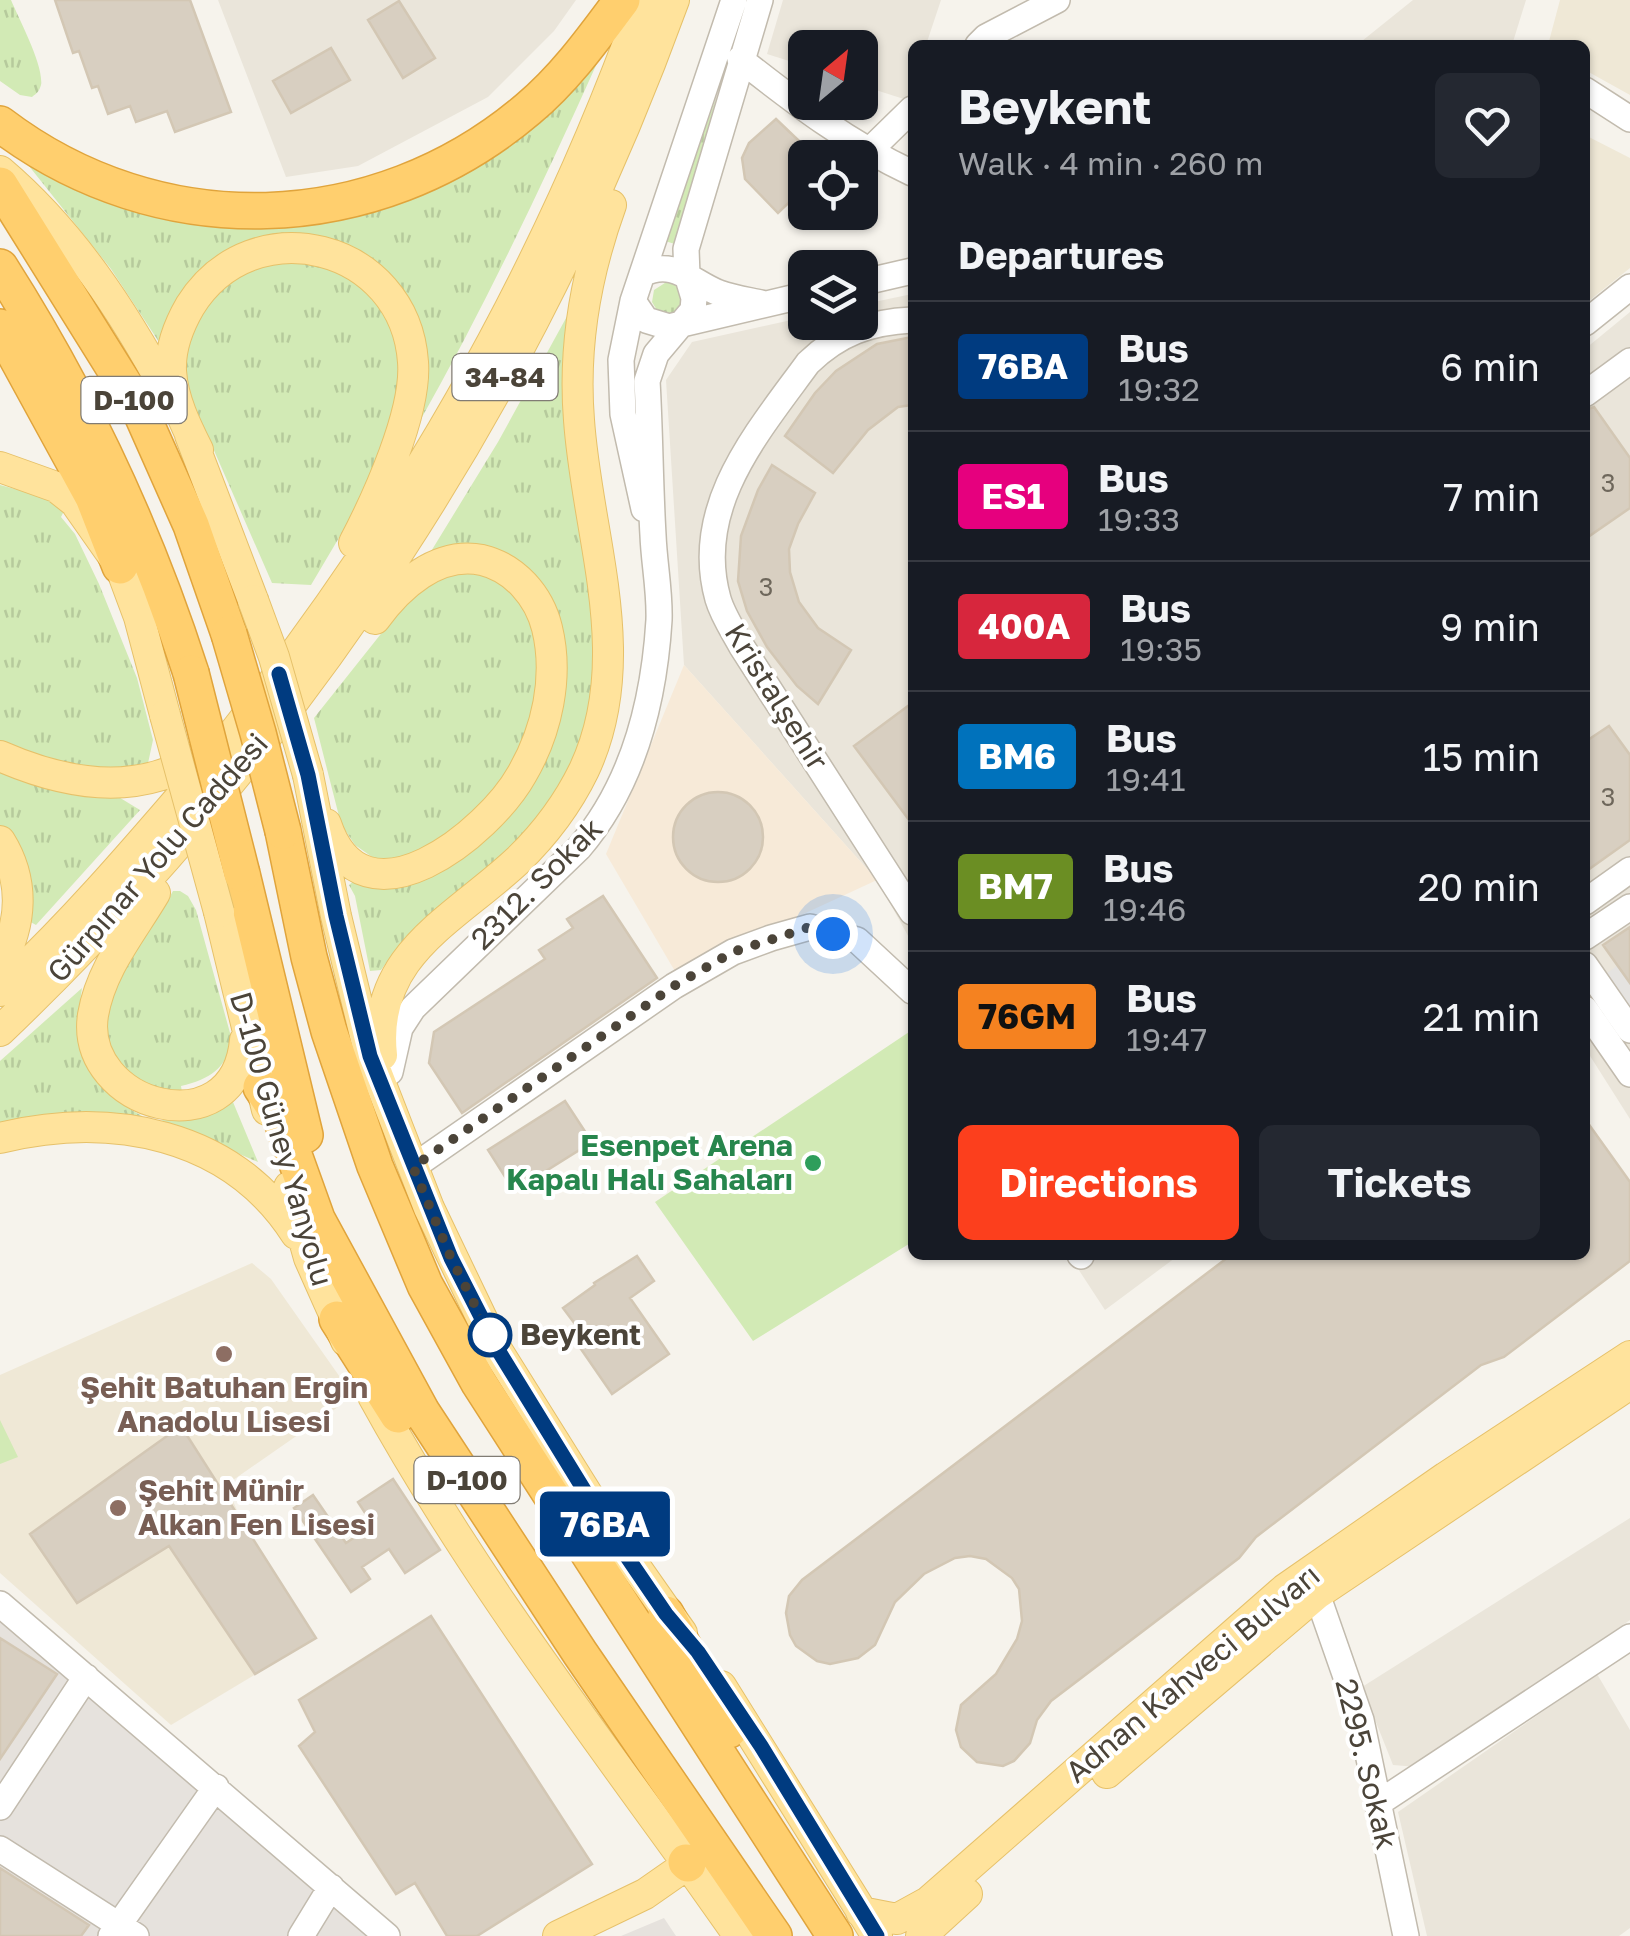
<!DOCTYPE html>
<meta charset="utf-8">
<style>
body{margin:0;font-family:"Golos Text",sans-serif;background:#242831;color:#f1f3f6;height:100vh;display:flex;flex-direction:column;font-size:38px;white-space:nowrap}
*{box-sizing:border-box;margin:0}
p{font-size:32px;color:#9ea1a6}
.icon{flex:none;width:55px;height:55px;fill:none;stroke:currentColor;stroke-width:2;stroke-linecap:round;stroke-linejoin:round}
.map{position:relative;flex:1;overflow:hidden}
.drawer{position:absolute;left:908px;top:40px;width:682px;height:1220px;display:flex;flex-direction:column;background:#171b24;border-radius:15px;box-shadow:0 2px 8px #0004}
.drawer>*{flex:none}
.badge{padding:0 20px;border-radius:8px;font-size:35px;line-height:65px}
.needle{width:65px;rotate:29deg}
.tools{position:absolute;left:788px;top:30px;display:grid;gap:20px}
.tools a{display:grid;place-items:center;width:90px;height:90px;border-radius:15px;background:#171b24;box-shadow:0 2px 8px #0004;font-size:50px}
.you{position:absolute;width:50px;height:50px;margin:-25px;border:8px solid #fff;border-radius:50%;background:#1a73e8;box-shadow:0 0 0 15px #1a73e833}
.map>.badge{position:absolute;translate:-50% -50%;box-shadow:0 0 0 5px #fff}
h2{padding:0 50px;font-size:38px;line-height:90px}
.round{display:grid;place-items:center;flex:none;width:105px;height:105px;border-radius:15px;background:#242831}
.head{display:flex;align-items:center;justify-content:space-between;height:170px;padding:0 50px}
h1{font-size:48px;font-weight:700;line-height:75px}
.primary-button{display:flex;gap:20px;margin-top:auto;padding:20px 50px}
.primary-button a{flex:1;height:115px;border-radius:15px;background:#fc3f1d;color:#fff;font-size:40px;font-weight:700;line-height:115px;text-align:center}
.primary-button a+a{background:#242831;color:#f1f3f6}
ul{padding:0;list-style:none}
li{display:flex;align-items:center;gap:30px;height:130px;padding:0 50px;border-top:2px solid #363941}
li div{flex:1}
li b{display:block;font-size:38px}
li em{font-style:normal}
li .badge{min-width:110px;font-weight:700;text-align:center}
.map>svg:first-child{display:block}
</style>
<div class="map">
<svg width="1630" height="1936" viewBox="0 0 1630 1936">
<defs>
<pattern id="grass-tufts" width="24" height="20" patternUnits="userSpaceOnUse" patternTransform="scale(2.5)"><rect width="24" height="20" fill="#d2eab5"/><path d="M3 7l-1-3M5 7V3M7 7l1-3M15 17l-1-3M17 17v-4M19 17l1-3" fill="none" stroke="#b6ca9c"/></pattern>
</defs>
<rect width="100%" height="100%" fill="#f6f3ec"/>
<!-- residential -->
<path fill="#eae5da" d="M 218,0 L 576,0 L 554,31 L 488,97 L 358,166 L 286,177 Z
M 783,0 L 941,0 L 926,45 L 912,45 L 912,83 L 907,100 L 860,85 L 860,48 L 805,48 L 805,66 L 767,54 Z
M 1413,0 L 1526,0 L 1512,45 L 1357,45 Z
M 912,294 L 912,943 L 877,880 L 684,665 L 666,380 L 692,342 L 805,317 L 805,322 L 860,322 L 860,305 Z
M 1630,312 L 1630,1119 L 1585,1048 L 1585,349 Z
M 1069,1255 L 1179,1255 L 1105,1310 Z
M 1630,1518 L 1630,1620 L 1418,1767 L 1393,1765 L 1362,1687 Z
M 1597,1674 L 1630,1730 L 1630,1928 L 1619,1936 L 1427,1936 L 1398,1812 Z"/>
<!-- commercial -->
<path fill="#f7ead8" d="M 684,665 L 877,880 L 676,973 L 606,854 Z"/>
<!-- industrial -->
<path fill="#e6e2dd" d="M 0,1613 L 368,1936 L 0,1936 Z
M 664,1918 L 676,1936 L 621,1936 Z"/>
<!-- education -->
<path fill="#efe8d6" d="M 1560,0 L 1630,0 L 1630,95 L 1585,70 L 1585,45 L 1548,45 Z
M 1585,135 L 1630,158 L 1630,268 L 1585,304 Z
M 252,1263 L 271,1279 L 342,1380 L 338,1407 L 226,1485 L 246,1531 L 316,1638 L 171,1725 L 0,1573 L 0,1375 Z"/>
<!-- grass -->
<path fill="url(#grass-tufts)" d="M 0,0 L 11,0 C 19,19 44,66 41,85 C 39,92 37,93 32,97 L 20,95 L 0,81 Z
M 596,54 L 598,61 C 542,186 484,308 416,428 L 397,290 L 254,243 L 159,342 L 111,269 L 17,151 L 55,174 L 358,214 Z
M 717,95 L 678,245 L 665,241 Z
M 293,258 L 356,278 L 384,307 L 398,338 L 399,406 L 356,509 L 311,585 L 272,583 L 188,391 L 185,361 L 198,316 L 238,274 Z
M 668,281 L 674,281 L 688,299 L 674,316 L 658,312 L 652,302 L 654,290 Z
M 571,309 C 576,372 581,436 586,499 C 594,600 612,707 553,797 C 508,865 428,903 381,970 L 370,971 L 355,896 L 349,885 L 357,878 L 389,883 L 532,780 L 544,591 L 430,553 L 498,442 Z
M 0,485 L 41,496 L 64,511 L 61,517 L 75,534 L 99,584 L 137,678 L 153,740 L 147,768 L 96,774 L 0,745 Z
M 477,569 L 519,590 L 540,636 L 539,702 L 513,770 L 450,836 L 396,861 L 375,859 L 355,845 L 341,824 L 314,718 L 419,586 L 435,576 Z
M 0,767 L 117,796 L 140,810 L 36,925 L 25,919 L 0,828 Z
M 173,891 L 180,891 L 188,896 L 196,910 L 232,1040 C 226,1069 210,1079 181,1086 L 182,1092 C 156,1092 136,1085 121,1065 C 111,1052 101,1031 104,1014 C 107,992 159,916 173,891 Z
M 82,988 C 72,1052 86,1084 142,1116 L 72,1112 L 0,1123 L 0,1061 Z
M 233,1102 L 258,1162 L 161,1120 L 187,1118 Z"/>
<!-- pitch -->
<path fill="#d2eab5" d="M 912,1030 L 912,1242 L 753,1341 L 655,1202 Z
M 0,1420 L 18,1457 L 0,1464 Z"/>
<!-- parking -->
<path fill="#e5e3e0" d="M 1617,966 L 1630,984 L 1630,1014 L 1603,976 Z"/>
<!-- building -->
<path fill="#d8cfc1" stroke="#d3c7b4" stroke-width="2.5" d="M 55,0 L 190,0 L 231,112 L 175,132 L 167,111 L 136,122 L 130,106 L 108,114 L 98,86 L 92,88 L 79,51 L 73,53 Z
M 399,1 L 435,58 L 403,78 L 368,20 Z
M 331,48 L 350,80 L 291,113 L 273,81 Z
M 776,119 L 817,158 L 805,158 L 805,187 L 778,213 L 745,179 L 742,158 L 749,143 Z
M 912,337 L 912,405 L 898,407 L 868,430 L 833,473 L 785,436 L 815,393 L 836,371 L 877,344 Z
M 1594,407 L 1630,458 L 1630,508 L 1585,539 L 1585,410 Z
M 772,465 L 815,493 L 798,524 L 789,549 L 790,572 L 799,602 L 818,628 L 851,650 L 818,704 L 797,686 L 767,647 L 747,611 L 738,581 L 741,536 L 758,490 Z
M 912,703 L 912,824 L 854,746 Z
M 1609,726 L 1630,755 L 1630,840 L 1585,872 L 1585,742 Z
M673 837a45 45 0 1 1 90 0a45 45 0 1 1-90 0Z
M 603,896 L 657,978 L 462,1113 L 429,1063 L 434,1032 L 545,959 L 539,950 L 573,928 L 567,919 Z
M 1630,927 L 1630,983 L 1603,945 Z
M 565,1101 L 592,1142 L 514,1191 L 488,1150 Z
M 1585,1119 L 1630,1182 L 1630,1261 L 1504,1357 L 1481,1365 L 1256,1537 L 1239,1558 L 1051,1701 L 1037,1720 L 1030,1743 L 1014,1761 L 1003,1766 L 977,1762 L 961,1747 L 956,1730 L 961,1705 L 996,1674 L 1017,1639 L 1022,1621 L 1019,1589 L 1012,1578 L 986,1559 L 970,1556 L 955,1558 L 924,1574 L 895,1602 L 875,1645 L 858,1658 L 830,1664 L 817,1661 L 796,1646 L 790,1635 L 786,1613 L 789,1596 L 802,1580 L 1231,1255 L 1585,1255 Z
M 637,1256 L 654,1281 L 630,1298 L 669,1354 L 612,1394 L 581,1349 L 584,1347 L 576,1336 L 581,1332 L 563,1308 L 595,1285 L 594,1283 Z
M 181,1426 L 316,1638 L 255,1674 L 169,1546 L 77,1603 L 30,1534 Z
M 393,1479 L 440,1550 L 405,1573 L 389,1549 L 362,1567 L 370,1579 L 351,1592 L 294,1508 L 313,1495 L 346,1543 L 373,1525 L 358,1502 Z
M 431,1616 L 592,1864 L 477,1936 L 447,1936 L 415,1883 L 396,1894 L 299,1746 L 315,1732 L 299,1700 Z
M 0,1638 L 57,1674 L 0,1759 Z
M 0,1868 L 89,1925 L 81,1936 L 0,1936 Z"/>
<g fill="none" stroke-linecap="round" stroke-linejoin="round">
<!-- minor casing -->
<g stroke="#c2bbae" stroke-width="28">
<path id="minor" d="M 978,45 L 986,37 L 1057,0
M 740,59 C 796,103 848,143 912,173
M 1585,90 L 1630,119
M 868,152 L 912,109
M 642,274 C 674,258 691,282 719,293 C 733,298 747,300 761,303
M 860,283 L 912,271
M 633,301 L 646,320 L 669,327 L 805,295
M 912,320 C 870,322 839,333 808,363 C 757,433 692,507 718,599 C 723,616 734,632 742,647 L 912,912
M 1585,323 L 1630,287
M 1585,394 L 1630,361
M 644,509 L 623,414 L 621,360 L 633,301 L 734,0
M 1585,902 L 1630,870
M 1585,937 L 1630,907
M 1585,965 L 1630,1030
M 1585,1009 L 1630,1074
M 390,1072 L 400,1028 L 413,1008 L 579,848 C 633,785 654,702 659,620 C 660,591 654,563 653,535 C 650,484 650,432 647,381 L 656,354 L 693,310 L 694,298 L 687,275 L 686,249 L 760,0
M 413,1167 L 674,986 L 733,952 L 771,938 L 810,927 L 857,940 L 912,991
M 1080,1255 L 1081,1256
M 1317,1594 L 1361,1720 L 1406,1936
M 0,1604 L 387,1936
M 1377,1804 L 1630,1637
M 0,1807 L 86,1677
M 0,1849 L 136,1936
M 111,1936 L 216,1787
M 301,1936 L 331,1887"/>
</g>
<!-- major casing -->
<g stroke="#e6c16a" stroke-width="32">
<path id="major" d="M 0,171 C 72,232 124,312 168,394
M 190,435 L 253,600
M 198,450 C 186,426 173,400 171,371 C 170,349 179,325 190,306 C 253,205 405,244 413,362 C 417,412 377,499 354,543
M 0,467 L 56,487 L 75,502 L 120,566 L 139,617 L 165,715
M 0,756 C 66,785 139,798 202,755
M 308,775 L 336,916 L 370,1056 L 429,1208 L 497,1350 L 609,1529 L 682,1633
M 326,824 C 363,936 489,833 522,774 C 547,731 559,677 547,628 C 539,596 515,568 482,560 C 437,551 399,586 375,619
M 0,841 C 25,881 22,924 0,964
M 155,893 C 132,932 101,968 93,1015 C 79,1106 235,1151 245,1040
M 219,912 L 267,1110
M 0,991 C 69,927 130,856 191,785 C 387,551 541,288 644,0
M 0,1031 C 303,741 531,394 674,0
M 382,1055 C 371,955 454,920 517,861 C 544,835 568,803 584,770 C 637,657 587,537 579,420 C 573,346 586,274 611,205
M 0,1138 C 110,1111 231,1132 296,1234
M 289,1187 L 309,1258 L 346,1341
M 373,1396 C 463,1560 576,1710 686,1862
M 721,1686 L 877,1936
M 1107,1773 L 1317,1594 L 1630,1384
M 861,1912 L 897,1919 L 928,1902 L 1285,1589 L 1446,1477 L 1630,1356
M 558,1936 L 645,1894 L 688,1864 L 739,1936
M 921,1936 L 967,1894"/>
</g>
<!-- highway casing -->
<g stroke="#e0a43c" stroke-width="38">
<path id="highway" d="M 0,124 C 159,245 375,239 528,109 C 565,78 593,39 622,0
M 0,185 L 139,408 L 191,525 L 229,634
M 0,267 C 81,394 145,530 191,673
M 0,327 L 93,497 L 120,566
M 283,831 L 309,957 L 329,1031 L 375,1166 L 425,1285 L 479,1383 L 835,1936
M 242,874 L 305,1135
M 261,1087 L 280,1116 L 317,1219 L 422,1412 L 580,1653 L 774,1936
M 337,1319 L 398,1415
M 666,1614 L 729,1730
M 686,1862 L 688,1864"/>
</g>
<!-- minor -->
<use href="#minor" stroke="#fff" stroke-width="25"/>
<!-- major -->
<use href="#major" stroke="#ffe39c" stroke-width="30"/>
<!-- highway -->
<use href="#highway" stroke="#ffcf6e" stroke-width="35"/>
<!-- major-bridge casing -->
<g stroke="#e6c16a" stroke-width="32" stroke-linecap="butt">
<path id="major-bridge" d="M 253,600 L 274,657 L 308,775
M 165,715 L 219,912"/>
</g>
<!-- highway-bridge casing -->
<g stroke="#e0a43c" stroke-width="38" stroke-linecap="butt">
<path id="highway-bridge" d="M 229,634 L 258,733 L 283,831
M 191,673 L 242,874"/>
</g>
<!-- major-bridge -->
<use href="#major-bridge" stroke="#ffe39c" stroke-width="30"/>
<!-- highway-bridge -->
<use href="#highway-bridge" stroke="#ffcf6e" stroke-width="35"/>
</g>
<g fill="none" stroke-linecap="round" stroke-linejoin="round">
<!-- line casing -->
<g stroke="#fff" stroke-width="22">
<path id="line" d="M 279,674 L 308,775 L 336,916 L 370,1056 L 451,1258 L 498,1350 L 608,1529 L 666,1614 L 698,1652 L 761,1746 L 877,1936"/>
</g>
<!-- line -->
<use href="#line" stroke="#003b80" stroke-width="15"/>
<!-- walk -->
<path stroke="#4b4439" stroke-width="10" stroke-dasharray="0 18" d="M 490,1335 L 451,1258 L 413,1167 L 674,986 L 733,952 L 810,927 L 833,934"/>
</g>
<!-- markers -->
<circle fill="#2e9e5b" stroke="#fff" stroke-width="4" cx="813" cy="1163" r="10"/>
<circle fill="#fff" stroke="#003b80" stroke-width="5" cx="490" cy="1335" r="20"/>
<g fill="#8d6e63" stroke="#fff" stroke-width="4">
<circle cx="224" cy="1354" r="10"/>
<circle cx="118" cy="1508" r="10"/>
</g>
<g text-anchor="middle" stroke-width="8" stroke-linejoin="round" paint-order="stroke">
<!-- number labels -->
<g font-size="25" fill="#6e675b">
<text x="1608" y="492">3</text>
<text x="766" y="596">3</text>
<text x="1608" y="806">3</text>
</g>
<!-- shield labels -->
<g fill="#fff" stroke="#817c74" stroke-width="2.5">
<rect x="452.5" y="354" width="105" height="46" rx="8"/>
<rect x="81.5" y="377" width="105" height="46" rx="8"/>
<rect x="414.5" y="1457" width="105" height="46" rx="8"/>
</g>
<g font-size="28" font-weight="bold" fill="#4b4439">
<text x="505" y="387">34-84</text>
<text x="134" y="410">D-100</text>
<text x="467" y="1490">D-100</text>
</g>
<!-- street labels -->
<g font-size="30" fill="#4b4439" stroke="#fff">
<text transform="translate(776 697) rotate(58)" y="10">Kristalşehir</text>
<text transform="translate(158 858) rotate(-49)" y="10">Gürpınar Yolu Caddesi</text>
<text transform="translate(537 884) rotate(-45)" y="10">2312. Sokak</text>
<text transform="translate(281 1139) rotate(74)" y="10">D-100 Güney Yanyolu</text>
<text transform="translate(1193 1674) rotate(-40)" y="10">Adnan Kahveci Bulvarı</text>
<text transform="translate(1366 1764) rotate(76)" y="10">2295. Sokak</text>
</g>
<!-- leisure labels -->
<g font-size="30" font-weight="bold" fill="#27864d" stroke="#fff" text-anchor="end">
<text x="793" y="1156">Esenpet Arena<tspan x="793" dy="34">Kapalı Halı Sahaları</tspan></text>
</g>
<!-- stop labels -->
<g font-size="30" font-weight="bold" fill="#4b4439" stroke="#fff" text-anchor="start">
<text x="520" y="1345">Beykent</text>
</g>
<!-- education labels -->
<g font-size="30" font-weight="bold" fill="#785e54" stroke="#fff">
<text x="224" y="1398">Şehit Batuhan Ergin<tspan x="224" dy="34">Anadolu Lisesi</tspan></text>
<text x="138" y="1501" text-anchor="start">Şehit Münir<tspan x="138" dy="34">Alkan Fen Lisesi</tspan></text>
</g>
</g>
</svg>
<div class="tools">
<a><svg class="needle" viewBox="-14 -14 28 28"><path d="M0-13l5 13h-10z" fill="#e53935"/><path d="M0 13l5-13h-10z" fill="#9ea1a6"/></svg></a>
<a><svg class="icon" aria-label="locate" viewBox="0 0 24 24"><circle cx="12" cy="12" r="6"/><path d="M12 2v4M12 18v4M2 12h4M18 12h4"/></svg></a>
<a><svg class="icon" aria-label="layers" viewBox="0 0 24 24"><path d="M12 4l9 5-9 5-9-5zM3 14l9 5 9-5"/></svg></a>
</div>
<div class="you" style="left:833px;top:934px"></div>
<b class="badge" style="left:605px;top:1524px;background:#003b80;color:#fff">76BA</b>
<section class="drawer">
<div class="head"><div><h1>Beykent</h1><p>Walk · 4 min · 260 m</p></div><a class="round"><svg class="icon" aria-label="heart" viewBox="0 0 24 24"><path d="M12 20l-8-8c-3-5 5-10 8-4 3-6 11-1 8 4z"/></svg></a></div>
<h2>Departures</h2>
<ul>
<li><span class="badge" style="background:#003b80;color:#fff">76BA</span><div><b>Bus</b><p>19:32</p></div><em>6 min</em></li>
<li><span class="badge" style="background:#e6007e;color:#fff">ES1</span><div><b>Bus</b><p>19:33</p></div><em>7 min</em></li>
<li><span class="badge" style="background:#d7263d;color:#fff">400A</span><div><b>Bus</b><p>19:35</p></div><em>9 min</em></li>
<li><span class="badge" style="background:#0072bc;color:#fff">BM6</span><div><b>Bus</b><p>19:41</p></div><em>15 min</em></li>
<li><span class="badge" style="background:#6b8e23;color:#fff">BM7</span><div><b>Bus</b><p>19:46</p></div><em>20 min</em></li>
<li><span class="badge" style="background:#f58220;color:#111">76GM</span><div><b>Bus</b><p>19:47</p></div><em>21 min</em></li>
</ul>
<div class="primary-button"><a>Directions</a><a>Tickets</a></div>
</section>
</div>
